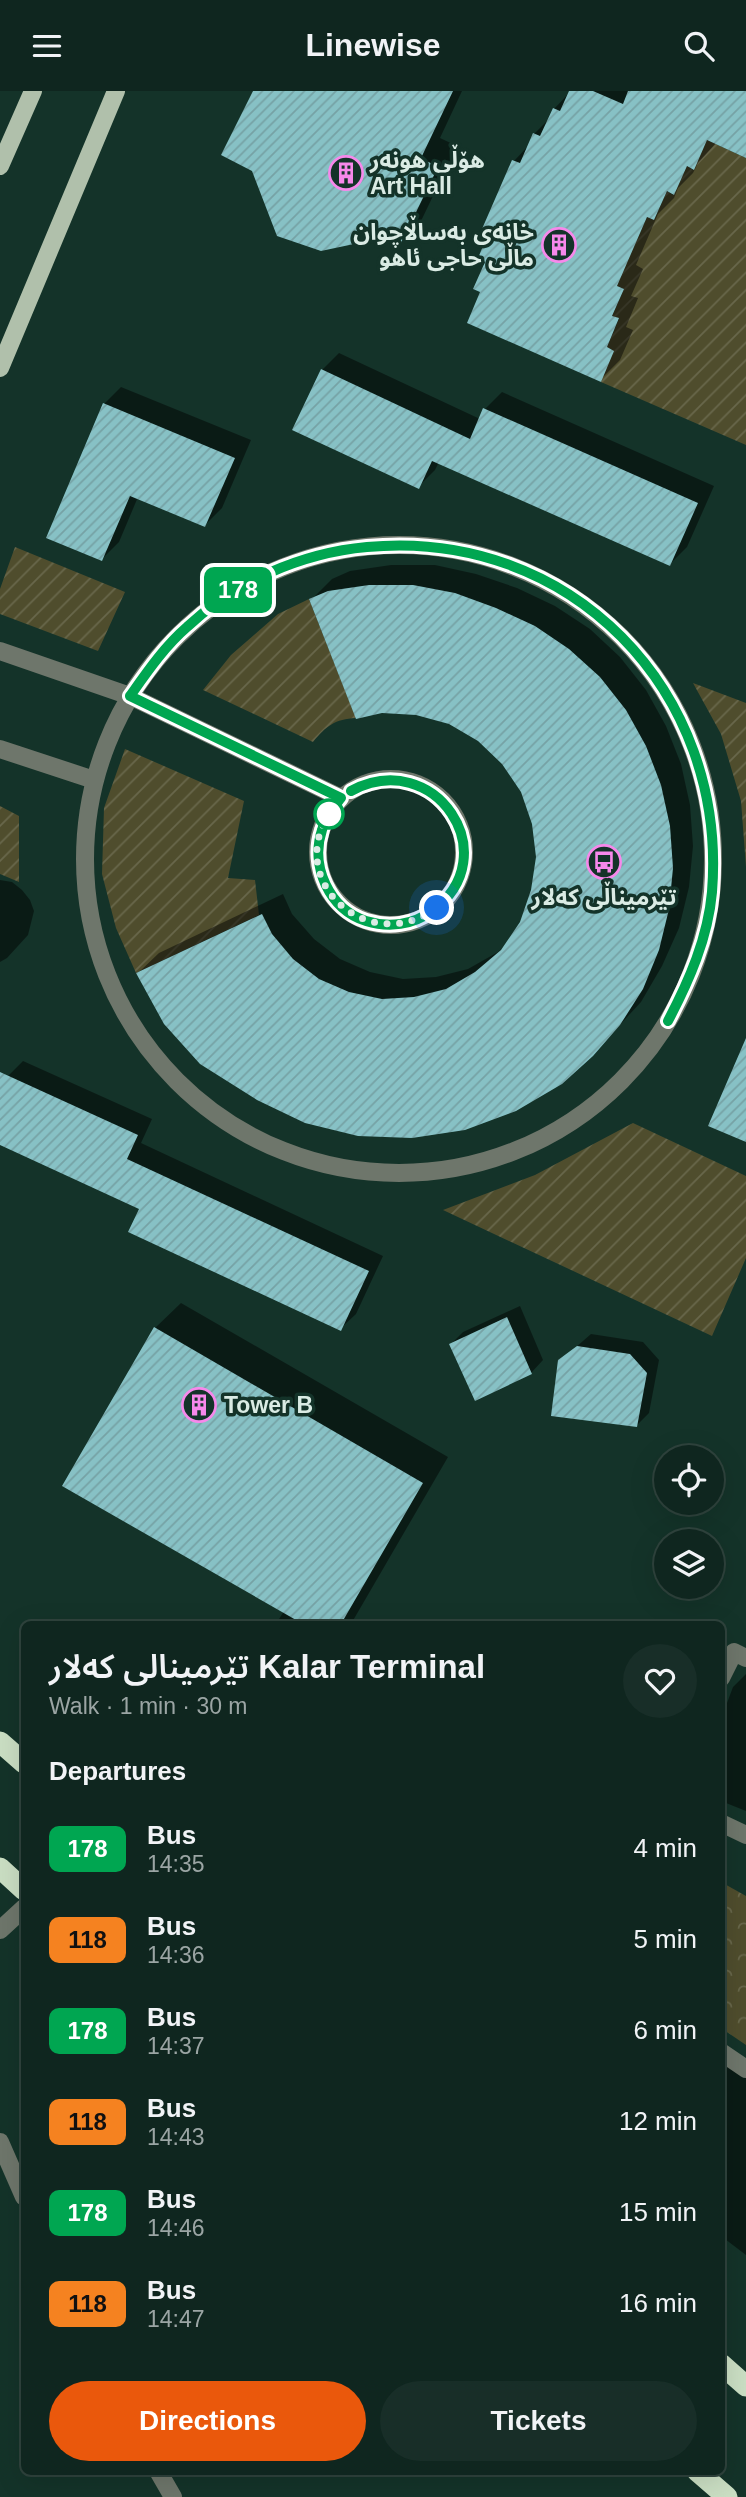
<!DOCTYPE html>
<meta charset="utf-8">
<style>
body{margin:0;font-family:Helvetica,"Noto Sans Arabic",sans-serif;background:#182e28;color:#f1f3f6;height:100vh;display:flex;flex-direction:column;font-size:26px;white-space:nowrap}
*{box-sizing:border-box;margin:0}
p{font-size:23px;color:#9ba5a4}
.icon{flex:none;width:38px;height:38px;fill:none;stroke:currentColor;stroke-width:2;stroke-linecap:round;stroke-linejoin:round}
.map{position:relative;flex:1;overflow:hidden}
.side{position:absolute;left:21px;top:1530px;width:704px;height:854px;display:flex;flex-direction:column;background:#0f261f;border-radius:10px;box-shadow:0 7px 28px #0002,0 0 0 2px #2f433d}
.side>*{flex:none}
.badge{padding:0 14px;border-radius:10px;font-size:24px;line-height:46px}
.buttons{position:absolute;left:654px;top:1354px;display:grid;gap:14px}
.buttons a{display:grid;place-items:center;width:70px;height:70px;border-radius:50%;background:#0f261f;box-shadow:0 7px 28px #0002,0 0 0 2px #2f433d;font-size:35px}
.you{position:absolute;width:35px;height:35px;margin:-18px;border:5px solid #fff;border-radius:50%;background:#1a73e8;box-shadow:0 0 0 10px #1a73e833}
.map>.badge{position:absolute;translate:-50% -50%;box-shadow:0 0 0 4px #fff}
h2{padding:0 28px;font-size:26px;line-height:63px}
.round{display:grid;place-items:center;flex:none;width:74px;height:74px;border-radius:37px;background:#182e28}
.headline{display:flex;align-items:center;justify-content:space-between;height:119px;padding:0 28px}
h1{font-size:33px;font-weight:600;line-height:52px}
.button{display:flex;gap:14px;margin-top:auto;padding:14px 28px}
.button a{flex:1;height:80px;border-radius:42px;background:#ea580c;color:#fff;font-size:28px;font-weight:600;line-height:80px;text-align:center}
.button a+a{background:#182e28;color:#f1f3f6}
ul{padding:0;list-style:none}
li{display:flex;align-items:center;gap:21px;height:91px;padding:0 28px}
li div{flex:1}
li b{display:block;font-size:26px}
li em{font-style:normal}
li .badge{min-width:77px;font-weight:700;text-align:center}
header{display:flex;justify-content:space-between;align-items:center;height:91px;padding:0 28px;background:#0f261f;font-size:32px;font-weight:600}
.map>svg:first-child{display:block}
</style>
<header><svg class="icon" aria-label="menu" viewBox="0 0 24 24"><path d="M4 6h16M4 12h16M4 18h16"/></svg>Linewise<svg class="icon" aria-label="search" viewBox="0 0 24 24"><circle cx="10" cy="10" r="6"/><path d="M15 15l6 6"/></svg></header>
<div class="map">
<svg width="746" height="2406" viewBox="0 0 746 2406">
<defs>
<pattern id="park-crowns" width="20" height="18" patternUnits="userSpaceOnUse" patternTransform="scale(1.75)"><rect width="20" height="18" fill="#4f4d2d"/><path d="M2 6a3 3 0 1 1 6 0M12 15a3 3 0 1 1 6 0" fill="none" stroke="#68674b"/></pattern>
<pattern id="garden-furrows" width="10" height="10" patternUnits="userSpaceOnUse" patternTransform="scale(1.75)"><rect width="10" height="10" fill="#4f4d2d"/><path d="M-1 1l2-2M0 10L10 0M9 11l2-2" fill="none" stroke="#68674b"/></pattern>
<pattern id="building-hatch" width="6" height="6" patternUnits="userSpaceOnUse" patternTransform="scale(1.75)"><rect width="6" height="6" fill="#87c1c5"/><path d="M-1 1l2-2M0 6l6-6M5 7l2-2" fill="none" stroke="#76a2a5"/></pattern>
</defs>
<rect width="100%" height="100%" fill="#143329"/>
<!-- park -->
<path fill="url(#park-crowns)" d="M 721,1791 L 746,1805 L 746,1954 L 721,1937 Z"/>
<!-- garden -->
<path fill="url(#garden-furrows)" d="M 707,49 L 746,67 L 746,354 L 601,291 L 607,256 L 619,228 L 612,225 L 624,198 L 616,195 L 647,126 L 654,129 L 667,100 L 673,104 L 687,75 L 693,79 Z
M 15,456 L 125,501 L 98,560 L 0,523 L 0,498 Z
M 309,508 L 356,627 C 335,628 326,635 313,651 L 203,599 L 231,564 L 278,523 Z
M 693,592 L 746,612 L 746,776 L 741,710 L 721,643 Z
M 125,658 L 244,710 L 228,787 L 255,789 L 259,824 L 136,882 L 116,837 L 102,783 L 104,717 Z
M 0,715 L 19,725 L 19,791 L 0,783 Z
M 633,1032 L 746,1085 L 746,1167 L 712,1245 L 443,1119 L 535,1084 Z"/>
<!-- shadow -->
<path fill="#0007" d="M 255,0 L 462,0 L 440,47 L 457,55 L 421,130 L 401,150 L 369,135 L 353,151 Z
M 571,0 L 746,0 L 746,65 L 716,52 L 698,72 L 693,82 L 678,97 L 674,107 L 658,123 L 636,174 L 643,178 L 631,205 L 638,207 L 626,236 L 633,239 L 620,269 L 600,289 L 482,200 L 492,140 L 514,70 L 529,54 L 534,43 L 550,27 L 554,18 Z
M 339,262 L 480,328 L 485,318 L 502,301 L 714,395 L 687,456 L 670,473 L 439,371 L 435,379 L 418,396 L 322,279 Z
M 121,296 L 251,349 L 222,417 L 205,434 L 138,406 L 119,451 L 102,468 L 104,313 Z
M 391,474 L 435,474 L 476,483 L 517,497 L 555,515 L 590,538 L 620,566 L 646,599 L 666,635 L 681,673 L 690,714 L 693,755 L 689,796 L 679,837 L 662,875 L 641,911 L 592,964 L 138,882 L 159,862 L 283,803 L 292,823 L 314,848 L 340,868 L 370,881 L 403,888 L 436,886 L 468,878 L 498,861 L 507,853 L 521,832 L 533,800 L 537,766 L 534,732 L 522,700 L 504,672 L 312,508 L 332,488 L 350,480 Z
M 0,789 L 12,791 L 22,799 L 30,809 L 34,820 L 28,844 L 7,867 L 0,871 Z
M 23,970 L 152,1028 L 141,1052 L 383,1165 L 356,1223 L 340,1238 L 141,1117 L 0,1052 L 0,981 L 8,985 Z
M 181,1212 L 448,1366 L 351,1533 L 276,1533 L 284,1520 L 155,1237 Z
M 520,1215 L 543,1269 L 531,1282 L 451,1253 L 463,1241 Z
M 591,1243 L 643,1251 L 659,1269 L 649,1322 L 637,1334 L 560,1270 Z
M 746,1583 L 746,1720 L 721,1710 L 721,1628 L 733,1596 Z
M 721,1954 L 746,1972 L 746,2164 L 721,2145 Z"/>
<!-- building -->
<path fill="url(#building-hatch)" d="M 253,0 L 453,0 L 421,67 L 438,76 L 401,152 L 363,134 L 354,153 L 321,160 L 277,145 L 252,80 L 221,64 Z
M 569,0 L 593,0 L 623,13 L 628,0 L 746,0 L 746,67 L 707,49 L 694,79 L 687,75 L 674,104 L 667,100 L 654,129 L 647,126 L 617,195 L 624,198 L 612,225 L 619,227 L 607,256 L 614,260 L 601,291 L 467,232 L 480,201 L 473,198 L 485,171 L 478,167 L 489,141 L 482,138 L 512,69 L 520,72 L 533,42 L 540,45 L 553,17 L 560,20 Z
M 321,278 L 470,348 L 483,317 L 698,412 L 670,475 L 432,370 L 419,398 L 292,339 Z
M 103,312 L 235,367 L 205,436 L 130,405 L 102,470 L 46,447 Z
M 369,494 L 413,494 L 455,502 L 496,517 L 535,535 L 569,558 L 600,586 L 626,619 L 646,655 L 661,694 L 670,735 L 673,777 L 669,818 L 659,859 L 643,898 L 620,934 L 593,965 L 562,993 L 516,1020 L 465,1039 L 412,1047 L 358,1045 L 305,1032 L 257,1009 L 200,973 L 164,933 L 136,882 L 262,823 L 272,843 L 293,868 L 319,888 L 349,901 L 382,908 L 414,906 L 446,898 L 475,881 L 501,859 L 520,831 L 531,799 L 536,766 L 532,733 L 521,701 L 502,673 L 478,650 L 449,633 L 416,624 L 382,622 L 356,628 L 309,508 L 328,500 Z
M 746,947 L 746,1051 L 708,1035 Z
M 0,981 L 138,1044 L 127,1068 L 369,1180 L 341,1240 L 128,1141 L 139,1118 L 0,1054 Z
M 507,1226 L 532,1283 L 475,1310 L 449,1253 Z
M 154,1236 L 423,1392 L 341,1533 L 303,1533 L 62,1395 Z
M 577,1255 L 630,1263 L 647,1282 L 637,1336 L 551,1325 L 558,1269 Z"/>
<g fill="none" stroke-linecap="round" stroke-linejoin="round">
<!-- minor -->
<path stroke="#6e766b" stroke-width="18" d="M85 768a314 314 0 1 1 628 0a314 314 0 1 1-628 0Z
M 0,560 L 130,605 L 341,707
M 0,658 L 94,689
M318 761a73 73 0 1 1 146 0a73 73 0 1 1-146 0Z
M 721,1587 L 734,1561 L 746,1567
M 721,1732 L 746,1744
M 0,1839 L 24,1817
M 721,1961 L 746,1978
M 0,2051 L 24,2106
M 158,2380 L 173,2406"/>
<!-- major -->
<path stroke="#b0c0ab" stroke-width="18" d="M 0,75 L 33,0
M 0,277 L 116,0"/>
<!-- highway -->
<path stroke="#cadec3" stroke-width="21" d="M 0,1651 L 24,1672
M 0,1777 L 24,1799
M 721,2273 L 746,2295
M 697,2380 L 727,2406"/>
</g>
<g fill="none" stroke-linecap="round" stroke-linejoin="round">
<!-- line casing -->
<g stroke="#fff" stroke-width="16">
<path id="line" d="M 351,700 C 435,655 508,765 432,820 C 413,834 389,837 366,830 C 329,818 310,775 322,739 C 325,726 333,717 341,707 L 130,605 C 147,581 164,556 187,536 C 235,491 301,462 367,456 C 570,437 728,600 712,801 C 708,847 689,890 668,930"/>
</g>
<!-- line -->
<use href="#line" stroke="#00a651" stroke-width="10"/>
<!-- walk -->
<path stroke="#daebe4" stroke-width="7" stroke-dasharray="0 12.6" d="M 329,723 C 285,792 369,866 437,817"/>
</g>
<!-- icons -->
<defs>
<g id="building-ring" transform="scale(1.75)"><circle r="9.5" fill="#143329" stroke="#f788eb" stroke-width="1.5"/><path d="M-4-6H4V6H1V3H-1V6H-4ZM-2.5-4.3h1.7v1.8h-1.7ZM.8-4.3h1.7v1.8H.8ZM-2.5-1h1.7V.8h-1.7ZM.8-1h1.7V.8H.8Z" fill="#f788eb"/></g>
<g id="bus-ring" transform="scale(1.75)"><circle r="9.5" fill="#143329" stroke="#f788eb" stroke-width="1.5"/><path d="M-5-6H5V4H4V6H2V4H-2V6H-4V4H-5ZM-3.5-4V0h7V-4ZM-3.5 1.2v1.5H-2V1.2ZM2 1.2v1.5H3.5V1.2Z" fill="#f788eb"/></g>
</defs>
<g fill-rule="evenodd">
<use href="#building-ring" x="346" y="82"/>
<use href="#building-ring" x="559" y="154"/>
<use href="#bus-ring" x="604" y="771"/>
<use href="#building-ring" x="199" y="1314"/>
</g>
<!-- markers -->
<circle fill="#fff" stroke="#00a651" stroke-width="3.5" cx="329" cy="723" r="14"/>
<g text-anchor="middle" stroke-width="7" stroke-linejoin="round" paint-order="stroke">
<!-- poi labels -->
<g font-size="23" font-weight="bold" fill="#daebe4" stroke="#143329" text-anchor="start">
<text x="370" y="77">هۆڵی هونەر<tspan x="370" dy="26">Art Hall</tspan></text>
<text x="534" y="149" text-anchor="end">خانەی بەساڵاچوان<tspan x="534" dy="26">ماڵی حاجی ئاهو</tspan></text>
<text x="604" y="814" text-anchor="middle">تێرمیناڵی کەلار</text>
<text x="224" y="1322">Tower B</text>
</g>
</g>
</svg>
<div class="buttons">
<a><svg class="icon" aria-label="locate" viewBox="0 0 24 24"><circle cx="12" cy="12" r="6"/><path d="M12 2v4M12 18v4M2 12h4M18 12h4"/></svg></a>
<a><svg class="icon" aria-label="layers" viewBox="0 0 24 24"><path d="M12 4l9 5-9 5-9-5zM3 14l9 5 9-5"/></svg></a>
</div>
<div class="you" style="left:437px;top:817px"></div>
<b class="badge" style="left:238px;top:499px;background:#00a651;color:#fff">178</b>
<section class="side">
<div class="headline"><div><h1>تێرمینالی کەلار Kalar Terminal</h1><p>Walk · 1 min · 30 m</p></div><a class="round"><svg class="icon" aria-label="heart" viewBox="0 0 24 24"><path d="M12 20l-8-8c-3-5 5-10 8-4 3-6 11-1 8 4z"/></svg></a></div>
<h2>Departures</h2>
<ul>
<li><span class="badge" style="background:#00a651;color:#fff">178</span><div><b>Bus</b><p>14:35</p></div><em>4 min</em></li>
<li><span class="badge" style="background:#f58220;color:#111">118</span><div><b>Bus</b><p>14:36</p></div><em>5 min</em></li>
<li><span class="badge" style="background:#00a651;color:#fff">178</span><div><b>Bus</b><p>14:37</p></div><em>6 min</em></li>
<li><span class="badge" style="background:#f58220;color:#111">118</span><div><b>Bus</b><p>14:43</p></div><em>12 min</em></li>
<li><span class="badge" style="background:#00a651;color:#fff">178</span><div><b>Bus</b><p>14:46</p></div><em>15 min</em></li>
<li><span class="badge" style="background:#f58220;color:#111">118</span><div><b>Bus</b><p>14:47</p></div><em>16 min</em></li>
</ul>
<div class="button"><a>Directions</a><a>Tickets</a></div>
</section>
</div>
